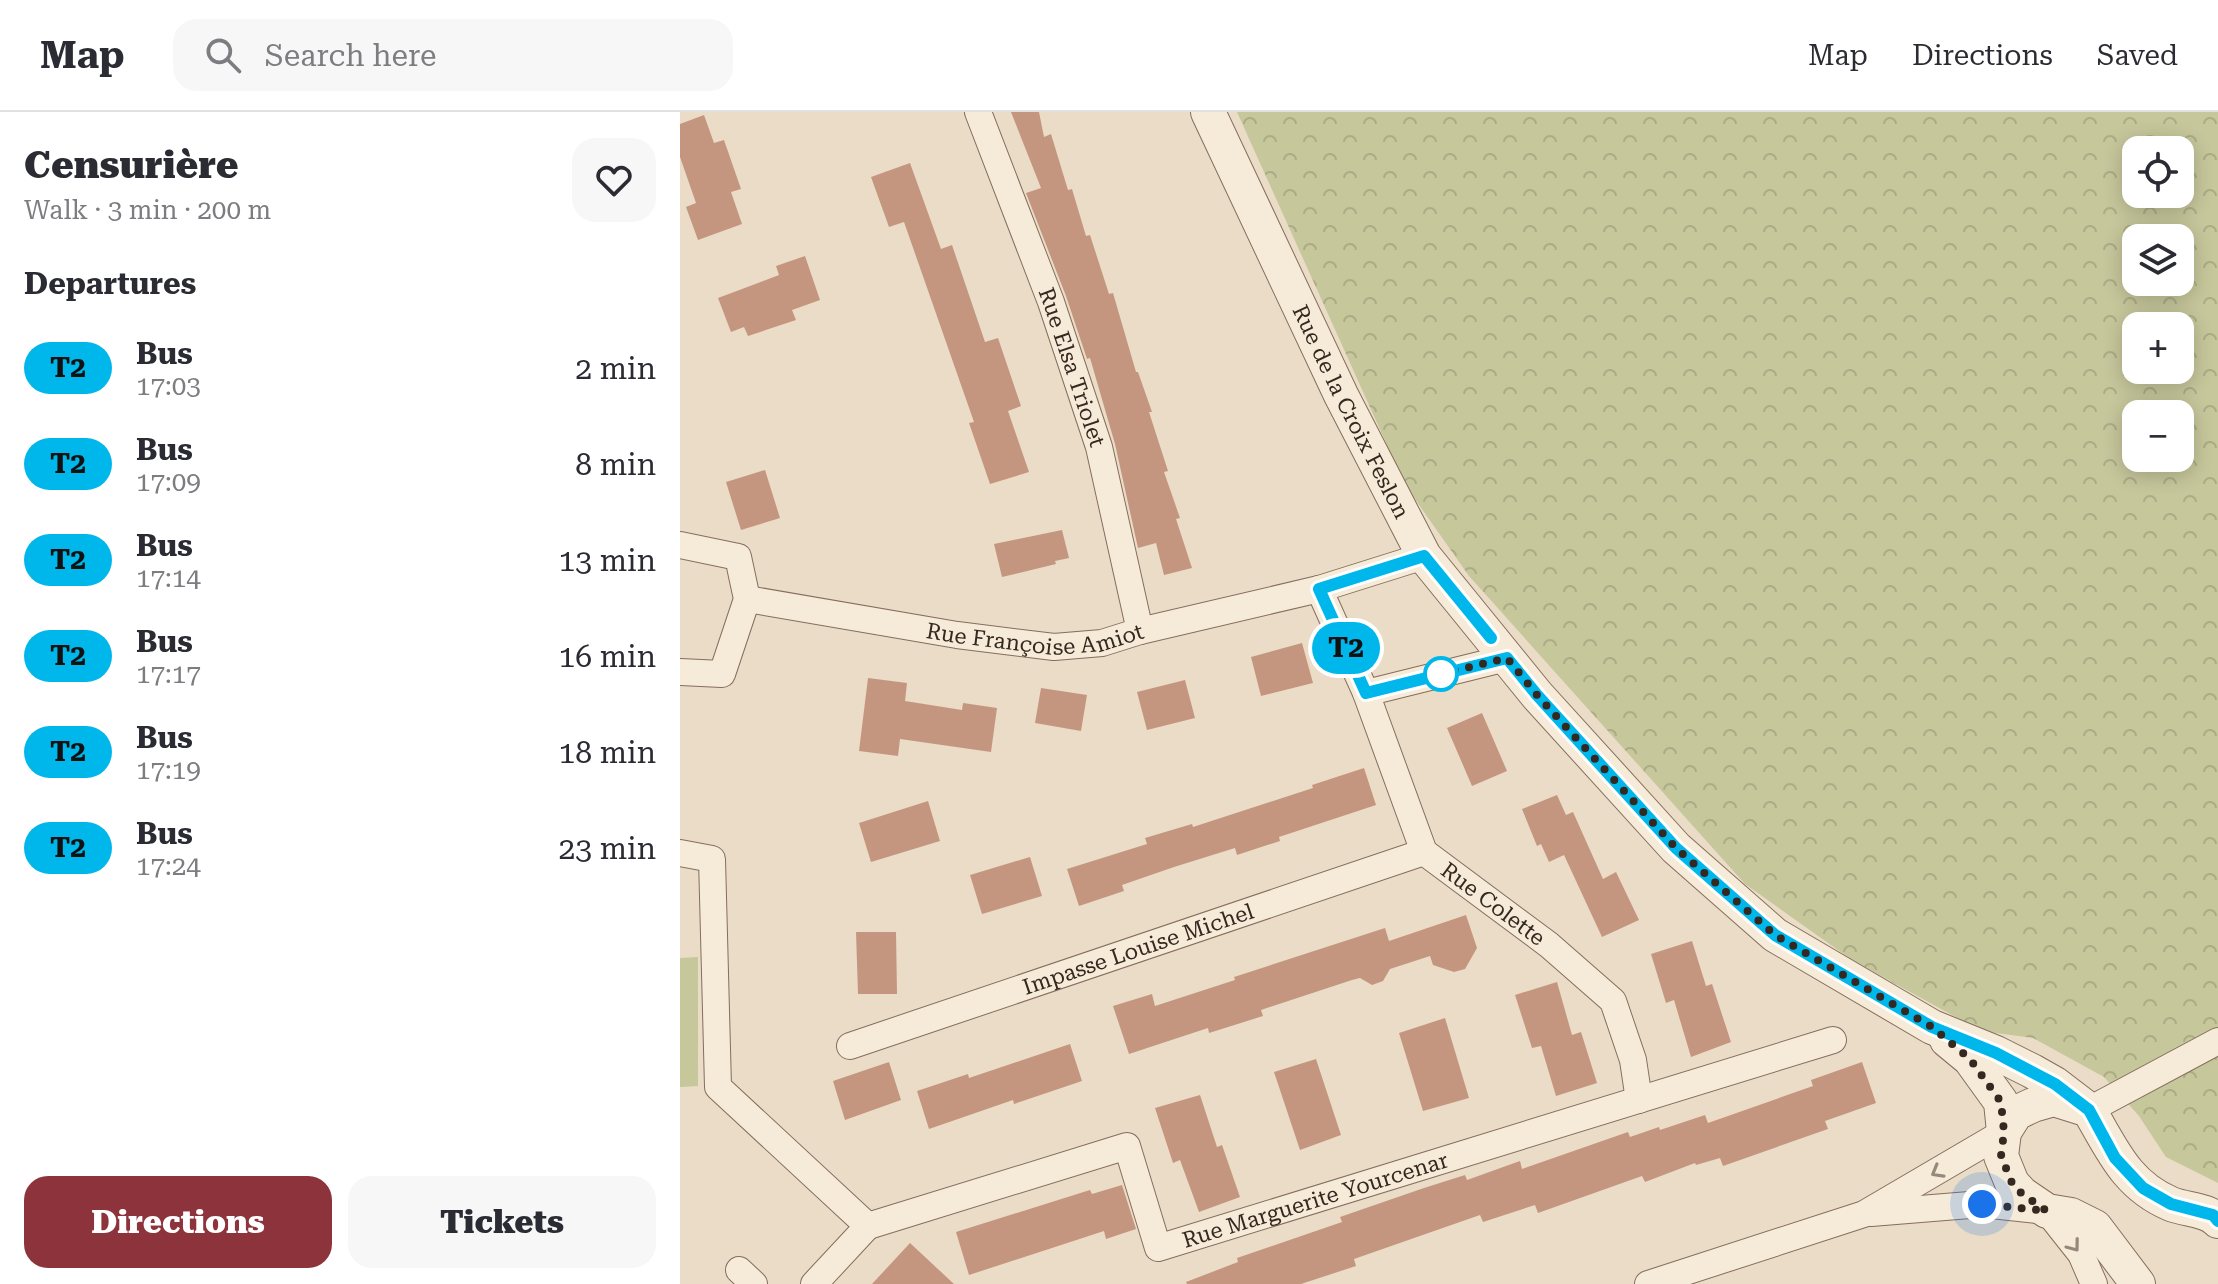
<!DOCTYPE html>
<meta charset="utf-8">
<style>
body{margin:0;font-family:"Roboto Serif",serif;background:#f7f7f7;color:#2b2b33;height:100vh;display:flex;flex-direction:column;font-size:30px;white-space:nowrap}
*{box-sizing:border-box;margin:0}
p{font-size:26px;color:#7c7c81}
.icon{flex:none;width:44px;height:44px;fill:none;stroke:currentColor;stroke-width:2;stroke-linecap:round;stroke-linejoin:round}
.map{position:relative;flex:1;overflow:hidden}
.side{display:flex;flex-direction:column;background:#fff;width:680px}
.side>*{flex:none}
.badge{padding:0 16px;border-radius:26px;font-size:28px;line-height:52px}
.buttons{position:absolute;left:1442px;top:24px;display:grid;gap:16px}
.buttons a{display:grid;place-items:center;width:72px;height:72px;border-radius:16px;background:#fff;box-shadow:0 4px 20px #0003;font-size:40px}
.you{position:absolute;width:40px;height:40px;margin:-20px;border:6px solid #fff;border-radius:50%;background:#1a73e8;box-shadow:0 0 0 12px #1a73e833}
.map>.badge{position:absolute;translate:-50% -50%;box-shadow:0 0 0 4px #fff}
h2{padding:0 24px;font-size:30px;line-height:72px}
.round{display:grid;place-items:center;flex:none;width:84px;height:84px;border-radius:24px;background:#f7f7f7}
.headline{display:flex;align-items:center;justify-content:space-between;height:136px;padding:0 24px}
h1{font-size:38px;font-weight:800;line-height:60px}
.action{display:flex;gap:16px;margin-top:auto;padding:16px 24px}
.action a{flex:1;height:92px;border-radius:24px;background:#8d333b;color:#fff;font-size:32px;font-weight:800;line-height:92px;text-align:center}
.action a+a{background:#f7f7f7;color:#2b2b33}
ul{padding:0;list-style:none}
li{display:flex;align-items:center;gap:24px;height:96px;padding:0 24px}
li div{flex:1}
li b{display:block;font-size:30px}
li em{font-style:normal}
li .badge{min-width:88px;font-weight:700;text-align:center}
header{display:flex;align-items:center;gap:48px;box-sizing:border-box;height:112px;padding:0 40px;background:#fff;border-bottom:2px solid #e1e1e2}
header strong{font-size:38px}
nav{display:flex;gap:44px;margin-inline-start:auto;font-size:28px}
.search{width:560px;height:72px;background:#f7f7f7;display:flex;align-items:center;gap:20px;box-sizing:border-box;padding:0 28px;border-radius:24px;color:#7c7c81;font-size:30px}
main{display:flex;flex:1;min-height:0}
.map>svg:first-child{display:block}
</style>
<header>
<strong>Map</strong>
<div class="search"><svg class="icon" aria-label="search" viewBox="0 0 24 24"><circle cx="10" cy="10" r="6"/><path d="M15 15l6 6"/></svg>Search here</div>
<nav><a>Map</a><a>Directions</a><a>Saved</a></nav>
</header>
<main>
<section class="side">
<div class="headline"><div><h1>Censurière</h1><p>Walk · 3 min · 200 m</p></div><a class="round"><svg class="icon" aria-label="heart" viewBox="0 0 24 24"><path d="M12 20l-8-8c-3-5 5-10 8-4 3-6 11-1 8 4z"/></svg></a></div>
<h2>Departures</h2>
<ul>
<li><span class="badge" style="background:#00b7eb;color:#111">T2</span><div><b>Bus</b><p>17:03</p></div><em>2 min</em></li>
<li><span class="badge" style="background:#00b7eb;color:#111">T2</span><div><b>Bus</b><p>17:09</p></div><em>8 min</em></li>
<li><span class="badge" style="background:#00b7eb;color:#111">T2</span><div><b>Bus</b><p>17:14</p></div><em>13 min</em></li>
<li><span class="badge" style="background:#00b7eb;color:#111">T2</span><div><b>Bus</b><p>17:17</p></div><em>16 min</em></li>
<li><span class="badge" style="background:#00b7eb;color:#111">T2</span><div><b>Bus</b><p>17:19</p></div><em>18 min</em></li>
<li><span class="badge" style="background:#00b7eb;color:#111">T2</span><div><b>Bus</b><p>17:24</p></div><em>23 min</em></li>
</ul>
<div class="action"><a>Directions</a><a>Tickets</a></div>
</section>
<div class="map">
<svg width="1538" height="1172" viewBox="0 0 1538 1172">
<defs>
<pattern id="forest-crowns" width="20" height="18" patternUnits="userSpaceOnUse" patternTransform="scale(2)"><rect width="20" height="18" fill="#c6c79b"/><path d="M2 6a3 3 0 1 1 6 0M12 15a3 3 0 1 1 6 0" fill="none" stroke="#abab85"/></pattern>
</defs>
<rect width="100%" height="100%" fill="#eadcc6"/>
<!-- grass -->
<path fill="#c6c79b" d="M 18,845 L 18,974 L 0,975 L 0,846 Z"/>
<!-- forest -->
<path fill="url(#forest-crowns)" fill-rule="evenodd" d="M 557,0 L 1538,0 L 1538,1071 L 1486,1045 L 1459,1004 L 1424,965 L 1353,926 L 1301,919 L 1172,848 L 1065,772 L 789,464 L 725,373 ZM 1456,38 L 1500,38 L 1500,82 L 1456,82 ZM 1456,126 L 1500,126 L 1500,170 L 1456,170 ZM 1456,214 L 1500,214 L 1500,258 L 1456,258 ZM 1456,302 L 1500,302 L 1500,346 L 1456,346 Z"/>
<!-- building -->
<path fill="#c5967f" d="M 331,0 L 359,0 L 364,25 L 371,22 L 388,78 L 392,77 L 406,124 L 410,123 L 429,182 L 433,181 L 456,260 L 458,260 L 472,300 L 469,300 L 488,359 L 484,360 L 500,406 L 496,407 L 512,456 L 484,463 L 476,431 L 458,436 L 435,332 L 410,246 L 407,247 L 386,184 L 346,81 L 361,76 Z
M 24,3 L 34,31 L 44,28 L 61,77 L 51,80 L 62,112 L 18,128 L 6,95 L 16,91 L 0,45 L 0,12 Z
M 230,51 L 261,137 L 272,133 L 305,230 L 318,226 L 341,294 L 328,299 L 349,360 L 310,372 L 289,311 L 294,310 L 224,110 L 209,115 L 191,65 Z
M 125,144 L 140,188 L 112,198 L 116,208 L 68,224 L 64,215 L 51,220 L 38,186 L 99,163 L 96,154 Z
M 85,358 L 100,406 L 61,418 L 46,370 Z
M 382,418 L 389,446 L 375,449 L 376,452 L 322,465 L 314,432 Z
M 622,531 L 633,571 L 581,584 L 571,545 Z
M 188,566 L 227,571 L 225,589 L 282,598 L 283,591 L 317,596 L 311,640 L 220,627 L 218,644 L 179,639 Z
M 505,568 L 515,606 L 467,618 L 457,580 Z
M 361,576 L 407,583 L 401,619 L 355,611 Z
M 802,601 L 827,659 L 792,674 L 767,616 Z
M 684,656 L 696,693 L 599,725 L 600,729 L 557,743 L 555,736 L 494,755 L 442,773 L 444,779 L 399,794 L 387,757 L 467,732 L 465,726 L 512,712 L 513,715 L 633,676 L 632,673 Z
M 877,683 L 886,703 L 893,700 L 923,767 L 936,760 L 959,808 L 922,825 L 884,743 L 869,750 L 861,732 L 857,734 L 842,697 Z
M 248,689 L 260,729 L 191,750 L 179,711 Z
M 350,745 L 362,784 L 302,802 L 290,763 Z
M 786,803 L 797,836 L 785,857 L 774,860 L 753,853 L 750,844 L 710,857 L 703,869 L 692,873 L 680,866 L 672,868 L 581,898 L 583,904 L 529,921 L 528,916 L 449,942 L 433,894 L 472,882 L 475,894 L 555,868 L 554,865 L 705,816 L 709,829 Z
M 176,820 L 216,820 L 217,882 L 178,882 Z
M 1012,829 L 1026,874 L 1032,872 L 1051,930 L 1011,945 L 994,888 L 986,891 L 971,842 Z
M 877,870 L 892,923 L 901,920 L 917,971 L 876,984 L 861,934 L 852,936 L 835,883 Z
M 765,906 L 789,986 L 743,999 L 719,921 Z
M 390,932 L 402,969 L 334,992 L 333,988 L 249,1017 L 237,979 L 288,962 L 289,966 Z
M 636,947 L 661,1023 L 620,1038 L 594,960 Z
M 209,950 L 221,988 L 165,1008 L 153,969 Z
M 1182,950 L 1196,991 L 1145,1009 L 1148,1017 L 1043,1054 L 1040,1046 L 1016,1053 L 1015,1051 L 965,1070 L 962,1064 L 858,1101 L 855,1093 L 803,1110 L 800,1103 L 674,1147 L 676,1154 L 621,1172 L 507,1172 L 506,1170 L 558,1150 L 557,1146 L 662,1110 L 660,1105 L 744,1076 L 785,1063 L 787,1068 L 840,1049 L 842,1057 L 948,1020 L 950,1025 L 979,1015 L 980,1018 L 1025,1003 L 1028,1011 L 1133,974 L 1131,968 Z
M 520,983 L 537,1035 L 542,1033 L 560,1085 L 519,1100 L 500,1048 L 493,1051 L 475,996 Z
M 442,1073 L 456,1117 L 426,1127 L 424,1119 L 289,1163 L 276,1120 L 410,1078 L 412,1082 Z
M 230,1131 L 274,1172 L 192,1172 Z"/>
<g fill="none" stroke-linecap="round" stroke-linejoin="round">
<!-- minor casing -->
<g stroke="#846e5d" stroke-width="28">
<g id="minor">
<path id="s1" d="M 298,0 L 371,190 L 419,335 L 460,519"/>
<path d="M 0,433 L 58,445 L 67,487 L 42,562 L 0,560"/>
<path id="s2" d="M 744,444 L 639,477 L 686,581 L 744,740 L 869,833 L 933,889 L 953,948 L 959,988"/>
<path id="s3" d="M 67,487 L 277,523 L 374,535 L 422,531 L 460,519 L 639,477"/>
<path d="M 686,581 L 827,546"/>
<path d="M 0,741 L 32,747 L 38,975 L 188,1114"/>
<path id="s4" d="M 170,934 L 744,740"/>
<path d="M 1409,998 L 1538,929"/>
<path d="M 1191,1101 L 1302,1092 L 1367,1099 L 1401,1142 L 1414,1172"/>
<path id="s5" d="M 188,1114 L 447,1034 L 478,1136 L 1153,928"/>
<path d="M 59,1158 L 74,1172"/>
<path d="M 134,1172 L 188,1114"/>
<path d="M 968,1172 L 1184,1102 L 1324,1020"/>
</g>
</g>
<!-- tertiary casing -->
<g stroke="#846e5d" stroke-width="36">
<g id="tertiary">
<path id="s6" d="M 528,0 L 661,283 L 744,444 L 857,583 L 996,736 L 1095,823 L 1252,915 L 1316,941 L 1352,959 L 1375,972 L 1409,998"/>
<path d="M 1267,928 L 1290,947 L 1321,990 L 1324,1020"/>
<path d="M 1458,1172 L 1415,1115 L 1391,1103 L 1367,1099 L 1342,1082 L 1332,1071 L 1321,1044 L 1324,1020 L 1336,1001 L 1353,993 L 1374,987 L 1409,998 C 1432,1037 1446,1073 1491,1092 C 1506,1098 1527,1097 1538,1109"/>
</g>
</g>
<!-- minor -->
<use href="#minor" stroke="#f6ead8" stroke-width="26"/>
<!-- tertiary -->
<use href="#tertiary" stroke="#f6ead8" stroke-width="34"/>
</g>
<!-- one-way arrows -->
<defs><path id="oneway-chevron" d="M-2-3.5L2.5 0L-2 3.5" fill="none" stroke-width="1.6" stroke-linecap="round" stroke-linejoin="round" transform="scale(2)"/></defs>
<g stroke="#96897c">
<use href="#oneway-chevron" transform="translate(1257 1060) rotate(150)"/>
<use href="#oneway-chevron" transform="translate(1394 1134) rotate(53)"/>
</g>
<g fill="none" stroke-linecap="round" stroke-linejoin="round">
<!-- line casing -->
<g stroke="#fff" stroke-width="18">
<path id="line" d="M 811,526 L 744,444 L 639,477 L 686,581 L 827,546 L 857,583 L 996,736 L 1095,823 L 1252,915 L 1316,941 L 1375,972 L 1409,998 L 1435,1046 L 1463,1076 L 1491,1092 L 1533,1103 L 1538,1109"/>
</g>
<!-- line -->
<use href="#line" stroke="#00b7eb" stroke-width="12"/>
<!-- walk -->
<path stroke="#352820" stroke-width="8" stroke-dasharray="0 14.4" d="M 761,562 L 827,546 L 857,583 L 996,736 L 1095,823 L 1252,915 L 1290,947 L 1321,990 L 1324,1020 L 1321,1044 L 1332,1071 L 1342,1082 L 1367,1099 L 1302,1092"/>
</g>
<!-- markers -->
<circle fill="#fff" stroke="#00b7eb" stroke-width="4" cx="761" cy="562" r="16"/>
<g text-anchor="middle" stroke-width="6" stroke-linejoin="round" paint-order="stroke">
<!-- street labels -->
<g font-size="22" fill="#352820" stroke="#f2e7d5">
<text dy="8" stroke="none"><textPath href="#s1" startOffset="272">Rue Elsa Triolet</textPath></text>
<text dy="8" stroke="none"><textPath href="#s6" startOffset="332">Rue de la Croix Feslon</textPath></text>
<text dy="8" stroke="none"><textPath href="#s3" startOffset="292">Rue Françoise Amiot</textPath></text>
<text dy="8" stroke="none"><textPath href="#s2" startOffset="480">Rue Colette</textPath></text>
<text dy="8" stroke="none"><textPath href="#s4" startOffset="304">Impasse Louise Michel</textPath></text>
<text dy="8" stroke="none"><textPath href="#s5" startOffset="542">Rue Marguerite Yourcenar</textPath></text>
</g>
</g>
</svg>
<div class="buttons">
<a><svg class="icon" aria-label="locate" viewBox="0 0 24 24"><circle cx="12" cy="12" r="6"/><path d="M12 2v4M12 18v4M2 12h4M18 12h4"/></svg></a>
<a><svg class="icon" aria-label="layers" viewBox="0 0 24 24"><path d="M12 4l9 5-9 5-9-5zM3 14l9 5 9-5"/></svg></a>
<a>+</a>
<a>−</a>
</div>
<div class="you" style="left:1302px;top:1092px"></div>
<b class="badge" style="left:666px;top:536px;background:#00b7eb;color:#111">T2</b>
</div>
</main>
